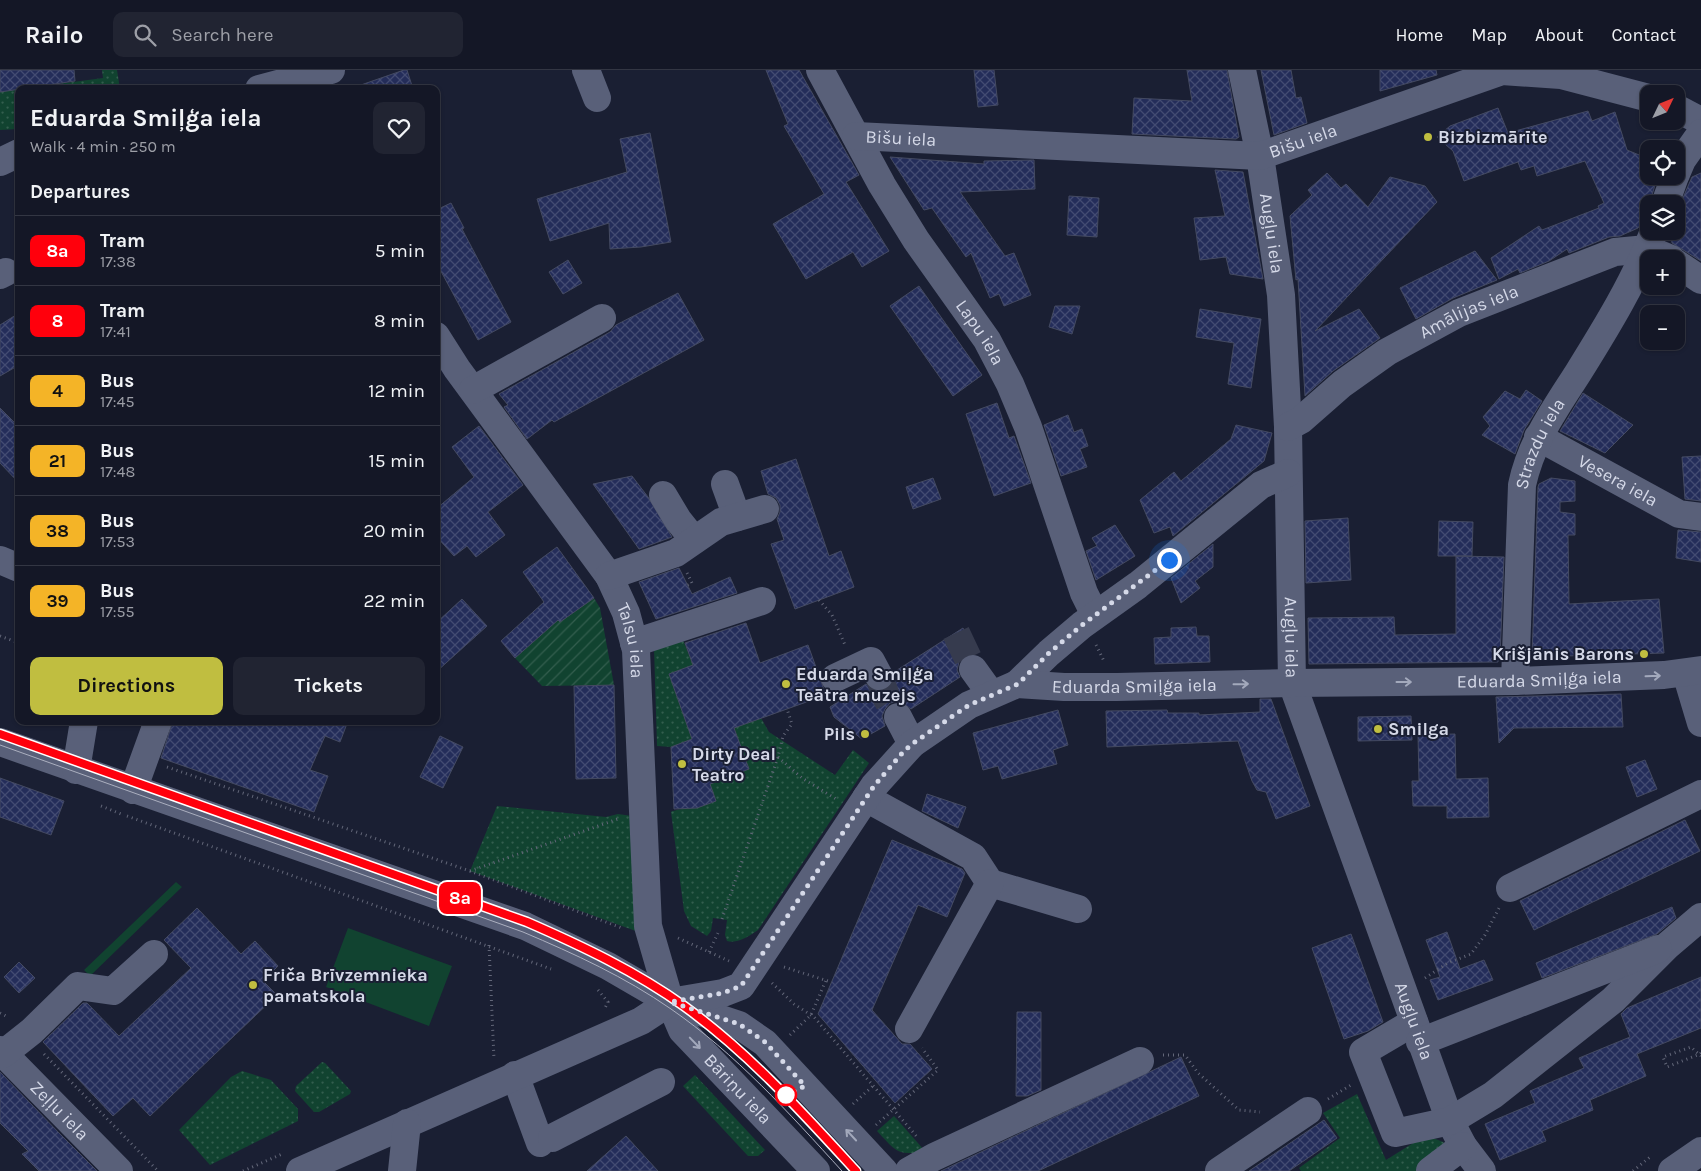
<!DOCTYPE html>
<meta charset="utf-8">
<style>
body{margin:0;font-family:Karla,sans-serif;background:#212432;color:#f1f3f6;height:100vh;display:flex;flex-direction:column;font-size:19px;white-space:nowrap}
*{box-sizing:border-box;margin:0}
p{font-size:16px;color:#9d9fa7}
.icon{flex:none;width:28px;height:28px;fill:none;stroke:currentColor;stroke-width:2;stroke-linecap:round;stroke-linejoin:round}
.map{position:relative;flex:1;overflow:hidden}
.panel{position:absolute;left:15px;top:15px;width:425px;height:640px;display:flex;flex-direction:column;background:#141726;border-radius:10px;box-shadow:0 1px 4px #0004,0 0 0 1px #333643}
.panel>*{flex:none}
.badge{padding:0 10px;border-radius:8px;font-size:18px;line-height:32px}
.needle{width:32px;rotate:47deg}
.fabs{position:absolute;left:1640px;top:15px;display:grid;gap:10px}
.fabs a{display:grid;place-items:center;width:45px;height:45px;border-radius:10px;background:#141726;box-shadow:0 1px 4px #0004,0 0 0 1px #333643;font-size:25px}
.you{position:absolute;width:25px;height:25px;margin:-12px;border:4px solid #fff;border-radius:50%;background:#1a73e8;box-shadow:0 0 0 8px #1a73e833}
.map>.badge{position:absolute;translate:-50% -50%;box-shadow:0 0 0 2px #fff}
h2{padding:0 15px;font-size:19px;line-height:45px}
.round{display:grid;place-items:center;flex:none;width:52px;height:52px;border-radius:10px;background:#212432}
.headline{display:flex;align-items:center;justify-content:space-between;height:85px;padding:0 15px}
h1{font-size:24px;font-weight:700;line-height:38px}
.cta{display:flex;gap:10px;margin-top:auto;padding:10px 15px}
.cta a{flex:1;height:58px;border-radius:10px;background:#c0be40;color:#111;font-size:20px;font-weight:700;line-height:58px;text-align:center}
.cta a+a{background:#212432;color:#f1f3f6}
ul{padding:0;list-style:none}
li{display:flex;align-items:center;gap:15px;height:70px;padding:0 15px;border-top:1px solid #333643}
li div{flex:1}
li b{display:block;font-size:19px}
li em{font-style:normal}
li .badge{min-width:55px;font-weight:700;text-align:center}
header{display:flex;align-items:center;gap:30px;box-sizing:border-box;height:70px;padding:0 25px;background:#141726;border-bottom:1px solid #333643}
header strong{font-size:24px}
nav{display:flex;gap:28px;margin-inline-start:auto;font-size:18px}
.search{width:350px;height:45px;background:#212432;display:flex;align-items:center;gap:12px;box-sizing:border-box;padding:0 18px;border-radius:10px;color:#9d9fa7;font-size:19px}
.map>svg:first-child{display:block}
</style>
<header>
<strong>Railo</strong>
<div class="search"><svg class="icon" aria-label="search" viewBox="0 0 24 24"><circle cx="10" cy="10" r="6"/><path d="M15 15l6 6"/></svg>Search here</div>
<nav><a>Home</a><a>Map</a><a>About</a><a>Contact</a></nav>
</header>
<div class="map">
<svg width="1701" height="1101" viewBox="0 0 1701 1101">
<defs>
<pattern id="grass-dots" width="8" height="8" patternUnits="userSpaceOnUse" patternTransform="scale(1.25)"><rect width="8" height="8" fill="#114330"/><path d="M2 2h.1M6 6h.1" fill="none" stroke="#335e4e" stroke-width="1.8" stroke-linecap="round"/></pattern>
<pattern id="garden-furrows" width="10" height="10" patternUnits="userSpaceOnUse" patternTransform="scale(1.25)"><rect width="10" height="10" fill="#114330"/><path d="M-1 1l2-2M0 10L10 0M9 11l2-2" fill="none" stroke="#335e4e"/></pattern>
<pattern id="building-cross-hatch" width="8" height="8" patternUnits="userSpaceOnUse" patternTransform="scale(1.25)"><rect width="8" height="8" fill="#242d5a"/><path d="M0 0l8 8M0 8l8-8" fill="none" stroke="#434b72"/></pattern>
</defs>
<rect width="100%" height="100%" fill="#1a1f33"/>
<!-- grass -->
<path fill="url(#grass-dots)" d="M 102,0 L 117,0 L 120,19 L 21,19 L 103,8 Z
M 19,19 L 19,59 L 0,60 L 0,22 Z
M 683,570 L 693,595 L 669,604 L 692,669 L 671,677 L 657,676 L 654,578 Z
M 721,621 L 761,648 L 769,662 L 835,705 L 853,680 L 869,693 L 758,860 C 749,866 738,874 727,871 L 725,865 L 727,850 L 713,848 L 711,861 L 707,866 L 691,856 L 684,841 L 671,742 C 673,740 708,734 716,731 L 710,714 L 749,699 Z
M 497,736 L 606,747 L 618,744 L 639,747 L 644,864 L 470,801 Z
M 322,992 L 325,993 L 351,1021 L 350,1024 L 319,1042 L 314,1042 L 295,1021 L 296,1016 Z
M 242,1001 L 271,1010 L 298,1039 L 298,1051 L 210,1095 L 179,1060 L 231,1007 Z
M 695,1005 L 765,1080 L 758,1086 L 748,1086 L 683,1016 Z
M 1357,1024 L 1386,1090 L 1426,1065 L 1443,1072 L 1451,1079 L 1423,1101 L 1301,1101 L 1299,1098 L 1340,1068 L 1323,1043 Z
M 894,1046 L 925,1081 C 897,1087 895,1080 877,1061 Z"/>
<!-- garden -->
<path fill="url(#garden-furrows)" d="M 594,528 L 600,538 L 614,615 L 542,616 L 515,588 L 549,558 L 535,541 L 544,532 L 560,552 Z"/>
<!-- pitch -->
<path fill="#114330" d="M 176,812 L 182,817 L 90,906 L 84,900 Z
M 348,858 L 452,896 L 429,956 L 326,917 Z"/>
<!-- building -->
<path fill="url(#building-cross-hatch)" stroke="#444a62" d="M 0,0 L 74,0 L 75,11 L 0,22 Z
M 404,0 L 407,0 L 413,19 L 358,19 L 358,16 Z
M 766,0 L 799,0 L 859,105 L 846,112 L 889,181 L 862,197 L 853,182 L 806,209 L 773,154 L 824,124 L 784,56 L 788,54 Z
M 974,0 L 994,0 L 998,35 L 978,37 Z
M 1187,0 L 1227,0 L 1239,67 L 1236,69 L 1132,64 L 1134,28 L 1192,31 Z
M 1261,0 L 1291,0 L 1296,28 L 1301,27 L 1307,53 L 1274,65 Z
M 1380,0 L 1436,0 L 1437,5 L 1380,21 Z
M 1498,38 L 1508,63 L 1588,41 L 1592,51 L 1615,42 L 1627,80 L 1649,89 L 1649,106 L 1658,106 L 1649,134 L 1649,147 L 1644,149 L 1638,158 L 1620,166 L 1609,167 L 1569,183 L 1567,179 L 1549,191 L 1520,203 L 1518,199 L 1499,209 L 1491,188 L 1539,156 L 1542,160 L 1599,138 L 1598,136 L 1604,133 L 1585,91 L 1537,106 L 1534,96 L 1521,100 L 1518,92 L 1464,111 L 1453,81 L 1437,67 L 1450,56 Z
M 650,63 L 671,172 L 641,177 L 610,179 L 609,153 L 550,171 L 537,129 L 627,102 L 620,69 Z
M 890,87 L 984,94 L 984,91 L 1034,90 L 1035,119 L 960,122 L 1005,186 L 1014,183 L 1031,225 L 1004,236 L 999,224 L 990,228 L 971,183 L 966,187 L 932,138 L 924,140 Z
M 1215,100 L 1243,102 L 1263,209 L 1230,204 L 1226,187 L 1200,190 L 1194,148 L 1225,146 Z
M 1327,103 L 1341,118 L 1346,114 L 1368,137 L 1390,107 L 1425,116 L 1437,132 L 1315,261 L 1359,239 L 1380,268 L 1333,301 L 1305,326 L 1298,209 L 1296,210 L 1290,146 L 1312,125 L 1308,120 Z
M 1701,103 L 1701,191 L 1672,173 L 1670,161 L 1676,161 L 1676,144 L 1692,107 Z
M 1069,126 L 1099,128 L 1097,167 L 1067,165 Z
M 451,133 L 464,158 L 462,159 L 511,252 L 478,270 L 436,192 L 436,140 Z
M 1475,181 L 1497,210 L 1453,228 L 1416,249 L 1400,218 Z
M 568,190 L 582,213 L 563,224 L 549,202 Z
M 919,216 L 982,305 L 953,326 L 890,236 Z
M 678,223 L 704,270 L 554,352 L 552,350 L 527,369 L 504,337 L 508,335 L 499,324 L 610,262 L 616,255 Z
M 1055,236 L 1080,236 L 1072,264 L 1049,257 Z
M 1200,239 L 1261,249 L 1251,318 L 1228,314 L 1234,273 L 1196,267 Z
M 19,243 L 19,295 L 0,306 L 0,255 Z
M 1526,320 L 1542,331 L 1524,360 L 1515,384 L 1482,365 L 1490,356 L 1483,347 L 1505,321 L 1520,329 Z
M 1583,323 L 1633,355 L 1605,383 L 1560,361 Z
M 997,333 L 1009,368 L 1014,366 L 1031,413 L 994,426 L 966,344 Z
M 0,338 L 19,357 L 19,413 L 0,393 Z
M 1068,345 L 1074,362 L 1082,359 L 1088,376 L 1080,379 L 1087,397 L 1061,406 L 1044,355 Z
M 1236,355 L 1272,363 L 1264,391 L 1173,466 L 1170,457 L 1154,463 L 1140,430 L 1174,402 L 1181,411 L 1231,369 Z
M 479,356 L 523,415 L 488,442 L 505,465 L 476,487 L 467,476 L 454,486 L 436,466 L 436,439 L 474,407 L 452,377 Z
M 1701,386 L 1701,431 L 1685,429 L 1682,387 Z
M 796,389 L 829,486 L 841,481 L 854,517 L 795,539 L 771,474 L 784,470 L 777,449 L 780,442 L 780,435 L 776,428 L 768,424 L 761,401 Z
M 632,406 L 648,427 L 672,467 L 639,479 L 593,414 Z
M 933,408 L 941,429 L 913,439 L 906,417 Z
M 1551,408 L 1575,411 L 1575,431 L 1560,432 L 1560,442 L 1575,444 L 1575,465 L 1568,465 L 1569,534 L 1659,529 L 1664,583 L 1532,587 L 1538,417 L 1539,414 Z
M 1348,448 L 1351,510 L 1306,513 L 1305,451 Z
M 1439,451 L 1473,452 L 1472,486 L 1438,486 Z
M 1115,455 L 1135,486 L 1096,510 L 1086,481 L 1097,476 L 1092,468 Z
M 1678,460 L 1701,462 L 1701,492 L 1676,488 Z
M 1213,474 L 1213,497 L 1195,511 L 1200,518 L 1181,533 L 1171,508 Z
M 557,477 L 594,528 L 560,552 L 558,550 L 515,588 L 501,571 L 544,532 L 523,502 Z
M 1456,486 L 1504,487 L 1500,587 L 1498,587 L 1498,592 L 1309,594 L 1308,548 L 1394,547 L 1395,565 L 1456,564 Z
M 679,498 L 692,524 L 730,507 L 737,523 L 656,549 L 639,512 Z
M 462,529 L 487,556 L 436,602 L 436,553 Z
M 746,553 L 760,593 L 808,575 L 826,625 L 734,658 L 749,699 L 710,714 L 716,731 L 697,738 L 674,739 L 671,677 L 692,669 L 669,604 L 693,595 L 685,573 Z
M 1196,557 L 1197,566 L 1209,566 L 1210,592 L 1155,594 L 1154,568 L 1171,567 L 1171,558 Z
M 963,558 L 975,584 L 964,586 L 959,592 L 957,600 L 960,607 L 911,639 L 899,631 L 890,633 L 885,639 L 882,646 L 885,656 L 862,669 L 834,647 L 830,637 L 866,614 L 878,622 L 887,620 L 892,614 L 894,602 Z
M 614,615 L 616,708 L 576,709 L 574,616 Z
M 1621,624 L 1623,657 L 1514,658 L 1499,673 L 1496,627 Z
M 1260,629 L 1271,629 L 1310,736 L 1276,749 L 1266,722 L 1257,720 L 1252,711 L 1238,671 L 1107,677 L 1106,641 L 1167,640 L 1168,643 L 1199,643 L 1199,645 L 1260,642 Z
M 1058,640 L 1068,675 L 1053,680 L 1057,694 L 1002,709 L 998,696 L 983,700 L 973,663 Z
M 1411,646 L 1412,670 L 1358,671 L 1358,647 Z
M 173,651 L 348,651 L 340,672 L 325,666 L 310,700 L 328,706 L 314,742 L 161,688 Z
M 1455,664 L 1456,709 L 1488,708 L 1489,747 L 1447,748 L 1447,736 L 1413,736 L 1412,711 L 1419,711 L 1418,665 Z
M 440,666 L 463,677 L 443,718 L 420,707 Z
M 1645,690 L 1657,719 L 1637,727 L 1626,697 Z
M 0,708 L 64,731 L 51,765 L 0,747 Z
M 927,724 L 966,737 L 958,758 L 922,741 Z
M 1685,750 L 1700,781 L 1534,860 L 1520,831 Z
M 892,770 L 962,799 L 965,803 L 947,847 L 918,835 L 872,940 L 902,974 L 910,974 L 932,999 L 895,1033 L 818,944 Z
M 1672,837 L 1676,848 L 1657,864 L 1542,908 L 1536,893 Z
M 197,838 L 241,884 L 255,871 L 278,896 L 263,911 L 277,925 L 150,1046 L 133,1028 L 113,1046 L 43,972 L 83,933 L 87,933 L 119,966 L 191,898 L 164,870 Z
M 1447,862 L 1460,899 L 1484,890 L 1493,910 L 1438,930 L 1430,910 L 1440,907 L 1426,870 Z
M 1351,864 L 1383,952 L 1368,961 L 1344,969 L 1312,878 Z
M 19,892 L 35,908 L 19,923 L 4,907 Z
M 1701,907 L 1701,958 L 1637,984 L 1646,1006 L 1590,1030 L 1593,1040 L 1542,1061 L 1546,1071 L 1500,1090 L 1485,1054 L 1535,1033 L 1530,1021 L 1584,998 L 1579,988 L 1630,967 L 1621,944 L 1627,938 Z
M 1017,942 L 1041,942 L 1041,1020 L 1027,1026 L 1016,1026 Z
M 1181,987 L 1199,1026 L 1038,1101 L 941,1101 Z
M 0,1002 L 61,1065 L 97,1101 L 39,1101 L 22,1084 L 28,1081 L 0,1053 Z
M 1324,1050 L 1337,1068 L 1289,1101 L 1249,1101 Z
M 626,1066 L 658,1101 L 587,1101 Z"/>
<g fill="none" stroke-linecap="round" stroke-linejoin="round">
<!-- minor-tunnel -->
<path stroke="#363b4e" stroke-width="28" stroke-dasharray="28 14" stroke-linecap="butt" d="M 956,563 L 973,599
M 879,606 L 887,629 L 898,647"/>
<!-- path -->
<path stroke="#636779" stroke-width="3" stroke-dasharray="1 4" stroke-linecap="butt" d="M 687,503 L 692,513 L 688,515
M 819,530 L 832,545 L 845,575
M 0,566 L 19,573
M 1096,575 L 1104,591
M 778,687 L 802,708 L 836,729
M 167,697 L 470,801 L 622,858
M 101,736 L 121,744
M 127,746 L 551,899
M 470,801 L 618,749
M 722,849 L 778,687 L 783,666 L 792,654 L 787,639
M 678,868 L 729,891
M 489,875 L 494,989
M 709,882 L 718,863
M 784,897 L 831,912
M 1425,908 L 1448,893 L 1471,884 L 1485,865 L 1499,838
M 772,913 L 794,934 L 814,947 L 918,1068
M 598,920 L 608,932 L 604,940
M 0,943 L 8,947
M 790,965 L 811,945 L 826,910
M 1701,983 L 1700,984 L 1667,997 L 1663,987 L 1691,977 L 1701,986
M 44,984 L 158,1101
M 1163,985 L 1185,985 L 1198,1003 L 1239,1040 L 1260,1042
M 1328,1029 L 1351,1015
M 853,1034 L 874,1015
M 876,1055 L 938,1000 L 922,978
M 243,1101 L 282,1084
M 1633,1101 L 1650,1087"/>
<!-- minor -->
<g stroke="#596079" stroke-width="28">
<path d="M 586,0 L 597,28"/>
<path id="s1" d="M 820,0 L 882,115 L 916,170 L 987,270 L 1010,314 L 1028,357 L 1084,523 L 1095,545"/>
<path id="s2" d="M 1242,0 L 1260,86 L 1281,225 L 1288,357 L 1292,613 L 1450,1051 L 1463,1076 L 1482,1101"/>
<path d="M 259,19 L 331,0"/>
<path d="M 1676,38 L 1701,51"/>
<path id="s3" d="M 856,66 L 1260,86 L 1502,1 L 1561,5 L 1649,28"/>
<path d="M 0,92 L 19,83"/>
<path d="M 1676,104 L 1682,90 L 1701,63"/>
<path d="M 1665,134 L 1675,106"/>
<path d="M 1676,193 L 1701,210"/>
<path d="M 0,205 L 6,202"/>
<path id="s4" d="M 436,266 L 457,299 L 609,506 L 626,543 L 636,580 L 648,856 L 670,932 L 682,960 L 816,1101"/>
<path d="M 473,320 L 602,248"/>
<path id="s5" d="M 1288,357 L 1301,350 L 1342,314 L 1387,282 L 1459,243 L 1615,182 L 1647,179 L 1671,189"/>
<path id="s6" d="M 1538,367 L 1679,444 L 1701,447"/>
<path d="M 725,414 L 737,447"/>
<path d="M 663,425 L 678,450 L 694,470"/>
<path d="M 0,490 L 19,498"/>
<path d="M 609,506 L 676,483 L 721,452 L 765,439"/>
<path d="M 634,573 L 762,531"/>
<path d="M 973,599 L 991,624"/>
<path d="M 1686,603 L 1701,653"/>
<path d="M 835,608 L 871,591 L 879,606"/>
<path id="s7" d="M 1515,611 L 1522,415 C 1531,372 1555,339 1578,303 C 1606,258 1635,211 1654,161"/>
<path d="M 1017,614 L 1049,583 L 1082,555 L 1138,515 L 1261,415 L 1288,403"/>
<path d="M 898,647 L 912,674"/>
<path d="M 0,672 L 525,856 L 608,896 L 670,932 L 739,955 L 765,973 L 884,1101"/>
<path d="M 76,700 L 84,651"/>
<path d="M 133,720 L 158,651"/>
<path d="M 866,728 L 973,787 L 990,813 L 1078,839"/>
<path d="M 1510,818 L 1701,724"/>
<path d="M 1414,952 L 1363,982 L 1395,1063 L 1450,1051 L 1493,1025 L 1613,930 L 1667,876 L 1701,847"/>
<path d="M 909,959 L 990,813"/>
<path d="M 1420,972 L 1658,879"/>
<path id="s8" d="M 0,980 L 119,1101"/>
<path d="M 3,984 L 32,961 L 78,916 L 113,921 L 154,884"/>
<path d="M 515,1005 L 540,1073"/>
<path d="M 552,1068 L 661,1012"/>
<path id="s9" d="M 300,1101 L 641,951 L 670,932 L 723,923 L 741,916 L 874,716 L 912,674 L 969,635 L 1017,614 L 1064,617 L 1117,617 L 1292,613 L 1515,611 L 1664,605 L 1701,600"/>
<path d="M 402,1101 L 407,1053"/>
<path d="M 909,1101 L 934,1087 L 1140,991"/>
<path d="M 1219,1101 L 1308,1041"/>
<path d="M 1430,1101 L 1463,1076"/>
<path d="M 1672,1101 L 1701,1081"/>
</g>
<!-- tram -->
<path stroke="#abafbf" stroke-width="1" d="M 0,664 L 527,852 C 576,873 624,895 668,925 C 740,973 798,1038 856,1101
M 0,675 L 523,862 C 575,884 625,907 671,939 C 736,984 789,1043 842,1101"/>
</g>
<!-- one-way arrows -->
<defs><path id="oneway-shaft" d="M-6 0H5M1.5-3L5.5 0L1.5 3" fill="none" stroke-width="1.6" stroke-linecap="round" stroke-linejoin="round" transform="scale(1.25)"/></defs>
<g stroke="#a3a9bc">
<use href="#oneway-shaft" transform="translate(1653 606) rotate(-2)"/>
<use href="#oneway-shaft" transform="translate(1404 612)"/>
<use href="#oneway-shaft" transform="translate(1241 614) rotate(-1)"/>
<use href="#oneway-shaft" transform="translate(695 973) rotate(46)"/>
<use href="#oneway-shaft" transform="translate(851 1065) rotate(-133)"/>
</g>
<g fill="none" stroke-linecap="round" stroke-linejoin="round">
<!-- line casing -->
<g stroke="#fff" stroke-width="11">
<path id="line" d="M 0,664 L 527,852 C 582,876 635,901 684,936 C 749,983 802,1042 856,1101"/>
</g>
<!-- line -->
<use href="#line" stroke="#ff000c" stroke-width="8"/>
<!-- walk -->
<path stroke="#d5d9e8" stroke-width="5" stroke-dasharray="0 9" d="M 786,1025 L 805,1016 L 765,972 L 739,954 L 670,932 L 723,923 L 741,916 L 874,716 L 903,682 L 912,674 L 969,635 L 1018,614 L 1049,583 L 1082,555 L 1169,490"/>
</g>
<!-- markers -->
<g fill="#c0be40" stroke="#1a1f33" stroke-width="2">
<circle cx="1428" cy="67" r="5"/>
<circle cx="1644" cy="584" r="5"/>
<circle cx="786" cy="614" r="5"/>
<circle cx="1378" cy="659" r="5"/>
<circle cx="865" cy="664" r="5"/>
<circle cx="682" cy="694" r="5"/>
<circle cx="253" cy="915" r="5"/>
</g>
<circle fill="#fff" stroke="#ff000c" stroke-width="2.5" cx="786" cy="1025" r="10"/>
<g text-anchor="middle" stroke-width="4" stroke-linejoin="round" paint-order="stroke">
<!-- poi labels -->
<g font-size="18" font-weight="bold" fill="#d5d9e8" stroke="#1a1f33" text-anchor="start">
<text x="1438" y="73">Bizbizmārīte</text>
<text x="1634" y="590" text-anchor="end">Krišjānis Barons</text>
<text x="796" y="610">Eduarda Smiļģa<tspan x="796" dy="21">Teātra muzejs</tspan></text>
<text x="1388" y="665">Smilga</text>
<text x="855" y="670" text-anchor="end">Pils</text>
<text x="692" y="690">Dirty Deal<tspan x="692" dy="21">Teatro</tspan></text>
<text x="263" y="911">Friča Brīvzemnieka<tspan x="263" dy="21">pamatskola</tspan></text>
</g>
<!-- street labels -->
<g font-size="18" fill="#d5d9e8" stroke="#1a1f33">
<text dy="6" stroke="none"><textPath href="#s3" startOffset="45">Bišu iela</textPath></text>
<text dy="6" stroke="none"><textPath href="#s3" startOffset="450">Bišu iela</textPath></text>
<text dy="6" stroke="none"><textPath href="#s2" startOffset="166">Augļu iela</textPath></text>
<text dy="6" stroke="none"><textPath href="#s5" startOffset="216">Amālijas iela</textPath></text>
<text dy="6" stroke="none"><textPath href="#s1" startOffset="308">Lapu iela</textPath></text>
<text dy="6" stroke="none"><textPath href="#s7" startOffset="241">Strazdu iela</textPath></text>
<text dy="6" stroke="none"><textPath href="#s6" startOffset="91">Vesera iela</textPath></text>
<text dy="6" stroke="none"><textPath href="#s2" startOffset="571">Augļu iela</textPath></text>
<text dy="6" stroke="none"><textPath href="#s4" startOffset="365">Talsu iela</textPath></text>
<text dy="6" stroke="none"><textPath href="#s9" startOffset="1421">Eduarda Smiļģa iela</textPath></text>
<text dy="6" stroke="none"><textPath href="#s9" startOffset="1016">Eduarda Smiļģa iela</textPath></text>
<text dy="6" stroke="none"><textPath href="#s2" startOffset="976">Augļu iela</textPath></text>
<text dy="6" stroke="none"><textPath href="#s4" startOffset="842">Bāriņu iela</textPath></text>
<text dy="6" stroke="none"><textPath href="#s8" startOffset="85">Zeļļu iela</textPath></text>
</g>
</g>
</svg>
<div class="fabs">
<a><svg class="needle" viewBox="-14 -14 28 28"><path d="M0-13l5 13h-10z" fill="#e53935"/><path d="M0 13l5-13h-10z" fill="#9d9fa7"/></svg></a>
<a><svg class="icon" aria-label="locate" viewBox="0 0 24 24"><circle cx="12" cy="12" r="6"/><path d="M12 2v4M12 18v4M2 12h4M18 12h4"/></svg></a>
<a><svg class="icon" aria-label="layers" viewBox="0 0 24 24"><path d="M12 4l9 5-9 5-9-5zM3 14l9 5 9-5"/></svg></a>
<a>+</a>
<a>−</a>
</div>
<div class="you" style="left:1169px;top:490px"></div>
<b class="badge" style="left:460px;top:828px;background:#ff000c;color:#fff">8a</b>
<section class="panel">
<div class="headline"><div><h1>Eduarda Smiļģa iela</h1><p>Walk · 4 min · 250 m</p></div><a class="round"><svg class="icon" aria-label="heart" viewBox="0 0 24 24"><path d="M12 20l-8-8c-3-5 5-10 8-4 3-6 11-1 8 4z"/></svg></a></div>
<h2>Departures</h2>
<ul>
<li><span class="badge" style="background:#ff000c;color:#fff">8a</span><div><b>Tram</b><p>17:38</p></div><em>5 min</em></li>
<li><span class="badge" style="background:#ff000c;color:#fff">8</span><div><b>Tram</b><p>17:41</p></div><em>8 min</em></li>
<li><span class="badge" style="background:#f4b427;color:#111">4</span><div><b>Bus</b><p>17:45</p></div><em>12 min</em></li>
<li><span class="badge" style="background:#f4b427;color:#111">21</span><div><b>Bus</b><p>17:48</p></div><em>15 min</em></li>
<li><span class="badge" style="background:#f4b427;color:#111">38</span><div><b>Bus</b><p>17:53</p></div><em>20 min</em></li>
<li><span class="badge" style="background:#f4b427;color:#111">39</span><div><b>Bus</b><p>17:55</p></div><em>22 min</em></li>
</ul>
<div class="cta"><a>Directions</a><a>Tickets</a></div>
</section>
</div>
